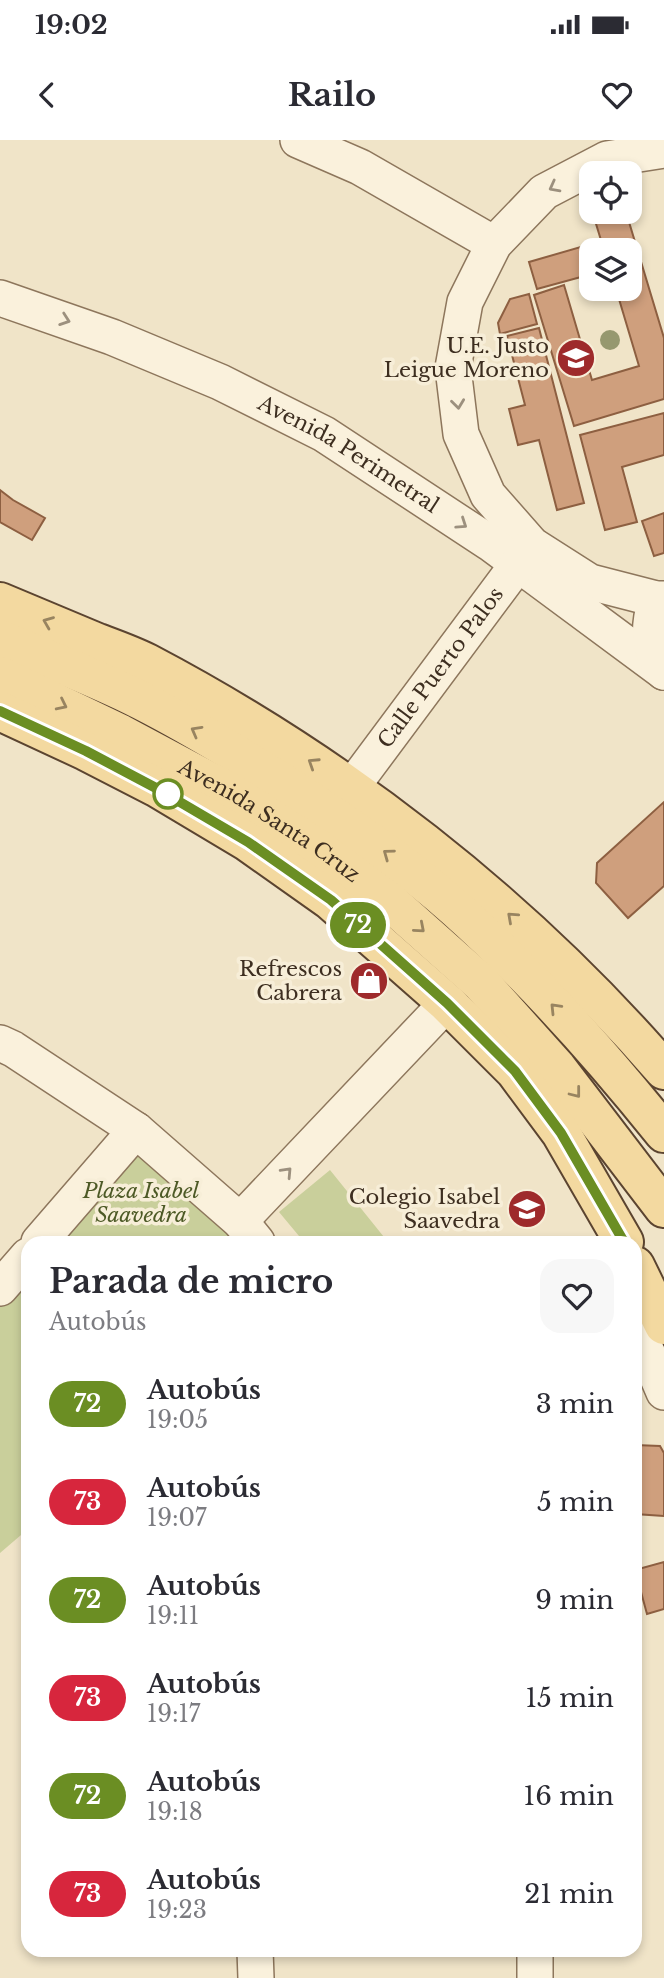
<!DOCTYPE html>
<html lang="es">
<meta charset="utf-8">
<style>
body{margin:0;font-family:"Libre Baskerville",serif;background:#f7f7f7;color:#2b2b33;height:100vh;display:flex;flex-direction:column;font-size:26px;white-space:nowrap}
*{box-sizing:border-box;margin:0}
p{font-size:23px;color:#7c7c81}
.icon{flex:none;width:38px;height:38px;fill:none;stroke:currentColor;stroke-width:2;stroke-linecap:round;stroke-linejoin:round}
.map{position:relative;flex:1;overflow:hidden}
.details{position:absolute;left:21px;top:1096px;width:621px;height:721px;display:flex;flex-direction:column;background:#fff;border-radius:21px;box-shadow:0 4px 10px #0003}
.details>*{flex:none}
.badge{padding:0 14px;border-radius:23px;font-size:24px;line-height:46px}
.buttons{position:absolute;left:579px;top:21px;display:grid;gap:14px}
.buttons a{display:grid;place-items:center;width:63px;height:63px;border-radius:14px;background:#fff;box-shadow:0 4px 10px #0003;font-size:35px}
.map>.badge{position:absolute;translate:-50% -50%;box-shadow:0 0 0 4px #fff}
.round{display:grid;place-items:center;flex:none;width:74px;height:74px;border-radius:21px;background:#f7f7f7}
.head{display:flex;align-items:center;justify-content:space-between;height:119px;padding:0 28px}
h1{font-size:33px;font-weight:800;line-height:52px}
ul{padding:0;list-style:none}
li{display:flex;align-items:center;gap:21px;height:98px;padding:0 28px}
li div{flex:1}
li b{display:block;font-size:26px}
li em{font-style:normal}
li .badge{min-width:77px;font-weight:700;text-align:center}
.status{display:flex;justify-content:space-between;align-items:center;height:49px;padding:0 35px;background:#fff;direction:ltr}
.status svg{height:19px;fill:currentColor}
header{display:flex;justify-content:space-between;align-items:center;height:91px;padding:0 28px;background:#fff;font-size:32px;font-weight:800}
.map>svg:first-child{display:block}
</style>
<div class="status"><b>19:02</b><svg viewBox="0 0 49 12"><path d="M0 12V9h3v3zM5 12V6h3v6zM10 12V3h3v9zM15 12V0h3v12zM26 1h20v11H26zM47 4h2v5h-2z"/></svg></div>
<header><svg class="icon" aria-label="back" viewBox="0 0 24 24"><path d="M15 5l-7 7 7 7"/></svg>Railo<svg class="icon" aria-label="heart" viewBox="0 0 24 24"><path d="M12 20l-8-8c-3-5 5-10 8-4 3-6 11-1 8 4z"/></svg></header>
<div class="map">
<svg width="664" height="1838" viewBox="0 0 664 1838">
<rect width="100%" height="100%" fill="#f0e4c8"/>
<!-- green -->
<path fill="#c9cf9b" d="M 135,1010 L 240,1102 L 56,1102 Z
M 330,1030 L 388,1102 L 304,1102 L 279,1072 Z
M 28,1135 L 28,1389 L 0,1413 L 0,1166 Z"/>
<!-- building -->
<path fill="#cf9f7d" stroke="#8d5f41" stroke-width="2" d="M 601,72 L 626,72 L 664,198 L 664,259 L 574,286 L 534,155 L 564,145 L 592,240 L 639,226 L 616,149 L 630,149 L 630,110 L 604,110 L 593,74 Z
M 591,104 L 592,134 L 537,149 L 529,122 Z
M 529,154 L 537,184 L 500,194 L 498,183 L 510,159 Z
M 539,188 L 584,363 L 557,370 L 539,300 L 518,305 L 509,269 L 525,265 L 507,196 Z
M 664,273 L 664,315 L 622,327 L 637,382 L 605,390 L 580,295 Z
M 0,350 L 13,360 L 45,378 L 32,400 L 0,382 Z
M 664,373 L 664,413 L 654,416 L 642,381 Z
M 664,662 L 664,746 L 628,778 L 596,743 L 597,723 Z
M 635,1305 L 660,1306 L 664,1313 L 664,1376 L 635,1374 Z
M 664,1422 L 664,1469 L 647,1474 L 635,1430 Z"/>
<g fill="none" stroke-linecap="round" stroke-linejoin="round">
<!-- minor casing -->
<g stroke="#8d765c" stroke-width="38">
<g id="minor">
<path d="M 298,0 L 360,27 L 494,104"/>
<path d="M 664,10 L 607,19 L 544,52 L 494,104 L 465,162 L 453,228 L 461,294 L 488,355 L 532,405 L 590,442 L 656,459 L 664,459"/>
<path id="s1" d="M 0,158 L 112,197 L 220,242 L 324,294 L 490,403 L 664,532"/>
<path d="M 656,459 C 648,487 647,507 664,532"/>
<path id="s2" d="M 351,648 L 532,405"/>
<path d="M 0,903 L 13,909 L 136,990 L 240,1081 L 257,1102"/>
<path d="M 240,1081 L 447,863"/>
<path d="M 39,1102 L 136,990"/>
<path d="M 0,1148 L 28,1116"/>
<path d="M 635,1163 L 646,1210 L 664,1252"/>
<path d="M 255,1810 L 256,1838"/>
<path d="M 535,1810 L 535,1838"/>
</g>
</g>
<!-- major casing -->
<g stroke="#5b4430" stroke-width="42">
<g id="major">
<path d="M 0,462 C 33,476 65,489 98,503 C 114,509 131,515 147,523 C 341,625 520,764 664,930"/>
<path d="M 0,499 C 44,518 89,535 132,556 C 185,582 237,614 288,646 C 346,683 403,722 455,768 C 531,836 600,913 664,993"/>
<path id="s3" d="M 0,536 L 121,594 L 235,655 L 319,709 L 390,762 L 481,843 L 557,928 L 664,1068"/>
<path d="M 0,571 L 86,611 L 156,647 L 248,702 L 330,760 L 447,863 L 515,931 L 561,993 L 624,1102"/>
<path d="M 635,1126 L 664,1185"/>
</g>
</g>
<!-- minor -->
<use href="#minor" stroke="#faf1dc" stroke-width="35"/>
<!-- major -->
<use href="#major" stroke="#f3d9a0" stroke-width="38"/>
</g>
<!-- trees -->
<circle fill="#96986f" cx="610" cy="200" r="10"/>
<!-- one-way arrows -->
<defs><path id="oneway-chevron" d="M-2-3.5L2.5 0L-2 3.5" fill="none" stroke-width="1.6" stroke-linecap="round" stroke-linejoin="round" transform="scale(1.75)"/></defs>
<g stroke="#9c907e">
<use href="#oneway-chevron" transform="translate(554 47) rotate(152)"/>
<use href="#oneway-chevron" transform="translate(65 180) rotate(19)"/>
<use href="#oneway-chevron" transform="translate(458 264) rotate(83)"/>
<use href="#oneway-chevron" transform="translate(462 384) rotate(34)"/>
<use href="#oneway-chevron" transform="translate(287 1032) rotate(-47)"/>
</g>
<g stroke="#988460">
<use href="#oneway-chevron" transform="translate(48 482) rotate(-158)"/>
<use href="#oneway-chevron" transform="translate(62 565) rotate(26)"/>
<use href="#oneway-chevron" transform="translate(196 591) rotate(-151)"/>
<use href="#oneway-chevron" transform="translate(313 623) rotate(-147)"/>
<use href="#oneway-chevron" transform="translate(388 714) rotate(-144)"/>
<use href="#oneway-chevron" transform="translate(512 777) rotate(-138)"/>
<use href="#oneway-chevron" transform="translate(420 788) rotate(41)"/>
<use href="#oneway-chevron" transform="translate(555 868) rotate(-134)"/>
<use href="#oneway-chevron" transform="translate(576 953) rotate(52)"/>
</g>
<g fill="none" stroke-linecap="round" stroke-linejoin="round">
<!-- line casing -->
<g stroke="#fff" stroke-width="16">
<path id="line" d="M 0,571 L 86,611 L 156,648 L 248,702 L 331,760 L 447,863 L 515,931 L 561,993 L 624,1102"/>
</g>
<!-- line -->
<use href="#line" stroke="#6b8e23" stroke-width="10"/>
</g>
<!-- icons -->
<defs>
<g id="school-disc" transform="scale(2.0125)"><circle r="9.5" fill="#9e2a2b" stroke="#f7eed8"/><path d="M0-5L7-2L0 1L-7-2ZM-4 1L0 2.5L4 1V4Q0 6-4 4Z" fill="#fff"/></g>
<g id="shop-disc" transform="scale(2.0125)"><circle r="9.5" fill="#9e2a2b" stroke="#f7eed8"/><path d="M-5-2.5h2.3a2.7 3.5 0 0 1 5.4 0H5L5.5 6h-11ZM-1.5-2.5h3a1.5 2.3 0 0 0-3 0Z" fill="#fff"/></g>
</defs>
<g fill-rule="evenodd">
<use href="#school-disc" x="576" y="218"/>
<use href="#shop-disc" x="369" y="841"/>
<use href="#school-disc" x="527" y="1069"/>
</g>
<!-- markers -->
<circle fill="#fff" stroke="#6b8e23" stroke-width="3.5" cx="168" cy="654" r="14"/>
<g text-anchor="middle" stroke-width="7" stroke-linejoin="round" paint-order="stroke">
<!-- poi labels -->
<g font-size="21" fill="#3d2e20" stroke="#f7eed8" text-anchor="end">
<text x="549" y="213">U.E. Justo<tspan x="549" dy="24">Leigue Moreno</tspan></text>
<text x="342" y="836">Refrescos<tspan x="342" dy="24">Cabrera</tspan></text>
<text x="500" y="1064">Colegio Isabel<tspan x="500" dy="24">Saavedra</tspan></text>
</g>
<!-- street labels -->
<g font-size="21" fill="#3d2e20" stroke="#f7eed8">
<text dy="7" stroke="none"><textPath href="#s1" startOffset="383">Avenida Perimetral</textPath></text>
<text dy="7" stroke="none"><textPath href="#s2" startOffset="150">Calle Puerto Palos</textPath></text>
<text dy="7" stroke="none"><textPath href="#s3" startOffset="306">Avenida Santa Cruz</textPath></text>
</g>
<!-- park labels -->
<g font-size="21" font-style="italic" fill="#4d5a26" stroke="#f7eed8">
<text x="141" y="1058">Plaza Isabel<tspan x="141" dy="24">Saavedra</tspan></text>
</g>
</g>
</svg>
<div class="buttons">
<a><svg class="icon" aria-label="locate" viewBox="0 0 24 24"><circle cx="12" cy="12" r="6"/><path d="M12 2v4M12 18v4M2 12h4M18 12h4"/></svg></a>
<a><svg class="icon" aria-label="layers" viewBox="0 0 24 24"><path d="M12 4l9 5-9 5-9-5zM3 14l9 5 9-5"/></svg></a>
</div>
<b class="badge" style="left:358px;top:785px;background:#6b8e23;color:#fff">72</b>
<section class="details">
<div class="head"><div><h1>Parada de micro</h1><p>Autobús</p></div><a class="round"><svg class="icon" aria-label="heart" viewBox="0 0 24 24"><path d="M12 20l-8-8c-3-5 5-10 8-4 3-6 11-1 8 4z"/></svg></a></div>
<ul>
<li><span class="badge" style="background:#6b8e23;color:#fff">72</span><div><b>Autobús</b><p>19:05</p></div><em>3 min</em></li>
<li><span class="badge" style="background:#d7263d;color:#fff">73</span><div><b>Autobús</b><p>19:07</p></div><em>5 min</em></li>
<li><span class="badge" style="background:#6b8e23;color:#fff">72</span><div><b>Autobús</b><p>19:11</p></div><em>9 min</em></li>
<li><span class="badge" style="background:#d7263d;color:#fff">73</span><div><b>Autobús</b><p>19:17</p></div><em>15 min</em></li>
<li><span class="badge" style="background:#6b8e23;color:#fff">72</span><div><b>Autobús</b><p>19:18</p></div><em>16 min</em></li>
<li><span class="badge" style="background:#d7263d;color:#fff">73</span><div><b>Autobús</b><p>19:23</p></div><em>21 min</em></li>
</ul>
</section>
</div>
